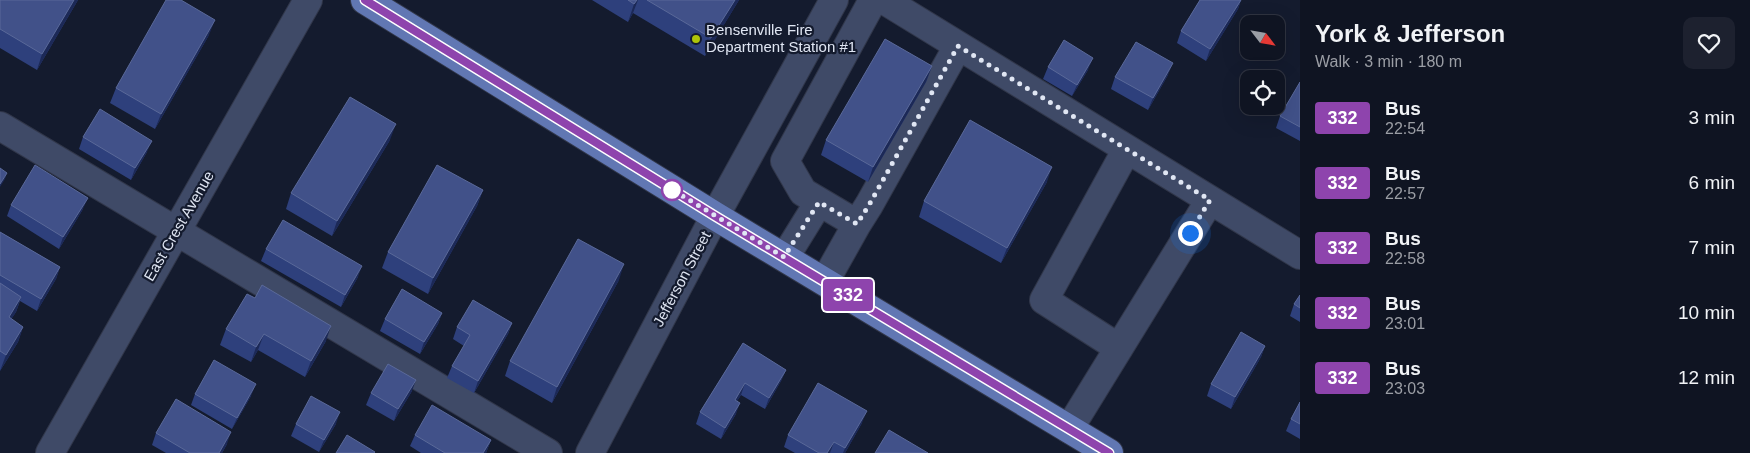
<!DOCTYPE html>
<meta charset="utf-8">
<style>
body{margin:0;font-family:Helvetica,sans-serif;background:#1d212f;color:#f1f3f6;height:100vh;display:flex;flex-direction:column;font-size:19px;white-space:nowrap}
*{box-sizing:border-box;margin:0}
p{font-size:16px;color:#9b9ea5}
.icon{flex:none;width:28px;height:28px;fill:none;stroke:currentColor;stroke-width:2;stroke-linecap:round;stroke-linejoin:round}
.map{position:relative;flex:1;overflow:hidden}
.sheet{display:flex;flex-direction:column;background:#0f1422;width:450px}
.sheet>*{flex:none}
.badge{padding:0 10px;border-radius:4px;font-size:18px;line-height:32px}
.needle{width:32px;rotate:121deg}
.buttons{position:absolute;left:1240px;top:15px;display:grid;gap:10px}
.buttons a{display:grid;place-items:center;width:45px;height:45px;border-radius:10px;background:#0f1422;box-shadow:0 5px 20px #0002,0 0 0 1px #2f3340;font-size:25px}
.you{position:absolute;width:25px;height:25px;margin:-12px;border:4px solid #fff;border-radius:50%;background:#1a73e8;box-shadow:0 0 0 8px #1a73e833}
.map>.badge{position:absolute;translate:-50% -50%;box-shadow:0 0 0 2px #fff}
.round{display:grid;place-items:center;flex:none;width:52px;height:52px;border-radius:10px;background:#1d212f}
.overview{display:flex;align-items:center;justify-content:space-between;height:85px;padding:0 15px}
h1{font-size:24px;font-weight:600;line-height:38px}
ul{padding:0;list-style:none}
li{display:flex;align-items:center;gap:15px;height:65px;padding:0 15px}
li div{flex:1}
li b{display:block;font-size:19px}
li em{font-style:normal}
li .badge{min-width:55px;font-weight:700;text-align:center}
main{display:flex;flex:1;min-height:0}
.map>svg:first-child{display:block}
</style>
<main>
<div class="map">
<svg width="1300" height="453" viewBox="0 0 1300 453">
<rect width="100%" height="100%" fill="#141b2e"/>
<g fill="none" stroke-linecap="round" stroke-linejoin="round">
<!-- minor casing -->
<g stroke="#31374a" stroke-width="30">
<path id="minor" d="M 873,0 L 785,161 L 803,192 L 857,224 L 869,205 L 958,46
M 884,0 L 1300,255
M 0,126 L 548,453
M 785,257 L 819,202
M 825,281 L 857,224
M 1119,348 L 1044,300 L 1127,149
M 1069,429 L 1210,200
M 50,453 L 308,0
M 590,453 L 715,216 L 834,0"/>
</g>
<!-- major casing -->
<g stroke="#31374a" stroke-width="30">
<path id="major" d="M 365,0 L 715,216 L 1109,453"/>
</g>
<!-- minor -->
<use href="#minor" stroke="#3f4a67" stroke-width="28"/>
<!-- major -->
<use href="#major" stroke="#6177b3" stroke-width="28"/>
</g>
<!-- wall -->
<path fill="#2e407c" d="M 0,0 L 78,0 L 37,70 L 0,48 Z
M 592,0 L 739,0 L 705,56 L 633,13 L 628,22 Z
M 1200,0 L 1241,0 L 1238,9 L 1206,61 L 1177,43 L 1181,31 Z
M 209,35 L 155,129 L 110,103 L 116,88 Z
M 932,66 L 926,82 L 868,182 L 821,155 L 826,140 Z
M 1048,67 L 1088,70 L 1072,96 L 1043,79 Z
M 1168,75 L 1148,110 L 1111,89 L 1115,77 Z
M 1300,82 L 1300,141 L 1276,128 L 1280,116 Z
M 83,137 L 147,152 L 131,180 L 79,149 Z
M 390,140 L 332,236 L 286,209 L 291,193 Z
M 1047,182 L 1001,263 L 919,217 L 924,201 Z
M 483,190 L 477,206 L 428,294 L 382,268 L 388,252 Z
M 11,205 L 83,209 L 59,249 L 7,216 Z
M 0,232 L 60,267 L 56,279 L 37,311 L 20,301 L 16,312 L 11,319 L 23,327 L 18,342 L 0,371 Z
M 266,249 L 358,277 L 341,307 L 261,261 Z
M 619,280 L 552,403 L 505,376 L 510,361 Z
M 1300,295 L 1300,322 L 1290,316 L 1294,304 Z
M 442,313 L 438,324 L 420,354 L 380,331 L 385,319 Z
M 512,323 L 508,334 L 474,393 L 447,378 L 452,366 L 464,346 L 453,339 L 457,327 Z
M 226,329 L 326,341 L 305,377 L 258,350 L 251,362 L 220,345 Z
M 743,343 L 786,370 L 781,381 L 765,409 L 741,395 L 737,401 L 736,414 L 721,439 L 696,424 L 700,412 Z
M 1265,346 L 1261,357 L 1231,409 L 1207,396 L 1211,384 Z
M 412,391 L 394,421 L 366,405 L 371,393 Z
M 195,394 L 251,396 L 232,429 L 191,405 Z
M 1300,402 L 1300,439 L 1286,431 L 1291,419 Z
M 862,423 L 845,453 L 795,453 L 784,447 L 788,435 Z
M 296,424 L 336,424 L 319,452 L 291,436 Z
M 156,433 L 227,444 L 222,453 L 166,453 L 152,445 Z
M 415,435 L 491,440 L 486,453 L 421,453 L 410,446 Z"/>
<!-- shaded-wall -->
<path fill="#1c2957" d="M 74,0 L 78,0 L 37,70 L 42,54 Z
M 637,0 L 638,0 L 633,13 L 628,22 L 634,4 Z
M 735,0 L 739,0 L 705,56 L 711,38 Z
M 1241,0 L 1238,9 L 1206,61 L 1210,49 Z
M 215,20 L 209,35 L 155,129 L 161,114 Z
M 1093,58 L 1088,70 L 1072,96 L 1077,85 Z
M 1173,63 L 1168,75 L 1148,110 L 1153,98 Z
M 932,66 L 926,82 L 868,182 L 873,167 Z
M 396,124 L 390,140 L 332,236 L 337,221 Z
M 152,141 L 147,152 L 131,180 L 135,168 Z
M 1052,167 L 1047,182 L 1001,263 L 1007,248 Z
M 7,173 L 5,179 L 0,187 L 0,184 Z
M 483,190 L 477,206 L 428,294 L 433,278 Z
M 88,198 L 83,209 L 59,249 L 63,237 Z
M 624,264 L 619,280 L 552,403 L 557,387 Z
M 362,266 L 358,277 L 341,307 L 345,295 Z
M 60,267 L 56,279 L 37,311 L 41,299 Z
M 21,297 L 16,312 L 3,333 L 9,317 Z
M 442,313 L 438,324 L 420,354 L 424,342 Z
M 512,323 L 508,334 L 474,393 L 478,381 Z
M 331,326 L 326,341 L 305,377 L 311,361 Z
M 23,327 L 18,342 L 0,371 L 6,355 Z
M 264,334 L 258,350 L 251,362 L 256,347 Z
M 1265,346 L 1261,357 L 1231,409 L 1235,397 Z
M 786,370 L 781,381 L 765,409 L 769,398 Z
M 416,380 L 412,391 L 394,421 L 398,409 Z
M 745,383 L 741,395 L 731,411 L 735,400 Z
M 256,384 L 251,396 L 232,429 L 237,418 Z
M 740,403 L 736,414 L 721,439 L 725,428 Z
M 867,411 L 862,423 L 845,453 L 843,453 L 845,448 Z
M 340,412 L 336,424 L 319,452 L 324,440 Z
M 231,432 L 227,444 L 222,453 L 219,453 Z
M 491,440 L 486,453 L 483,453 Z
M 834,442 L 830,453 L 827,453 Z"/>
<!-- building -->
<path fill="#415189" stroke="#5a6999" d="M 0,0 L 74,0 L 42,54 L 0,29 Z
M 166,0 L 181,0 L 215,20 L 161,114 L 116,88 Z
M 628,0 L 637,0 L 634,4 Z
M 647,0 L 735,0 L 711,38 Z
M 1200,0 L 1241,0 L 1210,49 L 1181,31 Z
M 885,39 L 932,66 L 873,167 L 826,140 Z
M 1064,40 L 1093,58 L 1077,85 L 1048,67 Z
M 1136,42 L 1173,63 L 1153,98 L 1115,77 Z
M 1300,82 L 1300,127 L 1280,116 Z
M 350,97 L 396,124 L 337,221 L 291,193 Z
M 100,109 L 152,141 L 135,168 L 83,137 Z
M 970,120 L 1052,167 L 1007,248 L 924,201 Z
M 35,165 L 88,198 L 63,237 L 11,205 Z
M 437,165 L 483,190 L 433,278 L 388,252 Z
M 0,168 L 7,173 L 0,184 Z
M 283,220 L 362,266 L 345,295 L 266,249 Z
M 0,232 L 60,267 L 41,299 L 0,275 Z
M 578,239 L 624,264 L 557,387 L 510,361 Z
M 0,283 L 21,297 L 9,317 L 23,327 L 6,355 L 0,351 Z
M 262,285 L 331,326 L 311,361 L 264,334 L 256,347 L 226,329 L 247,294 L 255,298 Z
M 402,289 L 442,313 L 424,342 L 385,319 Z
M 1300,295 L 1300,308 L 1294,304 Z
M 473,300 L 512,323 L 478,381 L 452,366 L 470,335 L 457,327 Z
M 1241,332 L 1265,346 L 1235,397 L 1211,384 Z
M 743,343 L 786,370 L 769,398 L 745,383 L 735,400 L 740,403 L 725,428 L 700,412 Z
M 214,360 L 256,384 L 237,418 L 195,394 Z
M 388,364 L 416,380 L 398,409 L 371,393 Z
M 818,383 L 867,411 L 845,448 L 834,442 L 827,453 L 819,453 L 788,435 Z
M 311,396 L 340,412 L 324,440 L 296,424 Z
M 176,399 L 231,432 L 219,453 L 190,453 L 156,433 Z
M 1300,402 L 1300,424 L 1291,419 Z
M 432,405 L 491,440 L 483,453 L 445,453 L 415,435 Z
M 889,430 L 928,453 L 875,453 Z
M 347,435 L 375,452 L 374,453 L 336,453 Z"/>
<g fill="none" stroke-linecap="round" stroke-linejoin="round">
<!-- line casing -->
<g stroke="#fff" stroke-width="11">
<path id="line" d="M 365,0 L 715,216 L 1109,453"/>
</g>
<!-- line -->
<use href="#line" stroke="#8e44ad" stroke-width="8"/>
<!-- walk -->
<path stroke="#e0e6f3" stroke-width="5" stroke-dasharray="0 9" d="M 672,190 L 666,186 L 784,257 L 819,202 L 857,224 L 869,205 L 958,46 L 1210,200 L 1190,233"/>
</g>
<!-- markers -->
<circle fill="#aec509" stroke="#141b2e" stroke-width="2" cx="696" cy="39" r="5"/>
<circle fill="#fff" stroke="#8e44ad" stroke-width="2.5" cx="672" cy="190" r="10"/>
<g text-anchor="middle" stroke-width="4.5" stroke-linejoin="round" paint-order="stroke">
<!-- poi labels -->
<g font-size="15" fill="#e0e6f3" stroke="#141b2e" text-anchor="start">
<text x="706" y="35">Bensenville Fire<tspan x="706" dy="17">Department Station #1</tspan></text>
</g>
<!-- street labels -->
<g font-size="15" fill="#e0e6f3" stroke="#141b2e">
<text transform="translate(179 226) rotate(-60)" y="5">East Crest Avenue</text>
<text transform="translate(682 279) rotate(-62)" y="5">Jefferson Street</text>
</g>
</g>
</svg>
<div class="buttons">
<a><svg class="needle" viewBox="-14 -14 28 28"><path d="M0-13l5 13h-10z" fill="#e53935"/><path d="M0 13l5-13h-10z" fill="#9b9ea5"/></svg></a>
<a><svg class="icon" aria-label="locate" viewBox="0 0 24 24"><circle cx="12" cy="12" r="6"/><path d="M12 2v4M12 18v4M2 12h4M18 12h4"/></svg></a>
</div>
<div class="you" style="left:1190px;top:233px"></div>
<b class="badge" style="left:848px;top:295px;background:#8e44ad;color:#fff">332</b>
</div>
<section class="sheet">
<div class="overview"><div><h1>York &amp; Jefferson</h1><p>Walk · 3 min · 180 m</p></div><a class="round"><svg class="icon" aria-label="heart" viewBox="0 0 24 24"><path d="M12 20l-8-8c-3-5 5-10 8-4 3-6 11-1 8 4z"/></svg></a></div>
<ul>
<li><span class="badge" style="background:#8e44ad;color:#fff">332</span><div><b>Bus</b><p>22:54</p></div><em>3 min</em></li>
<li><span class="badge" style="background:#8e44ad;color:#fff">332</span><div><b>Bus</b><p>22:57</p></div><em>6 min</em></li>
<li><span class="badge" style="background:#8e44ad;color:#fff">332</span><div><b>Bus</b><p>22:58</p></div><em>7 min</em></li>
<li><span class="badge" style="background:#8e44ad;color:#fff">332</span><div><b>Bus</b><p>23:01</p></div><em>10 min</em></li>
<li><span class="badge" style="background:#8e44ad;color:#fff">332</span><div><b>Bus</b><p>23:03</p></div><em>12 min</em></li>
</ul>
</section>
</main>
